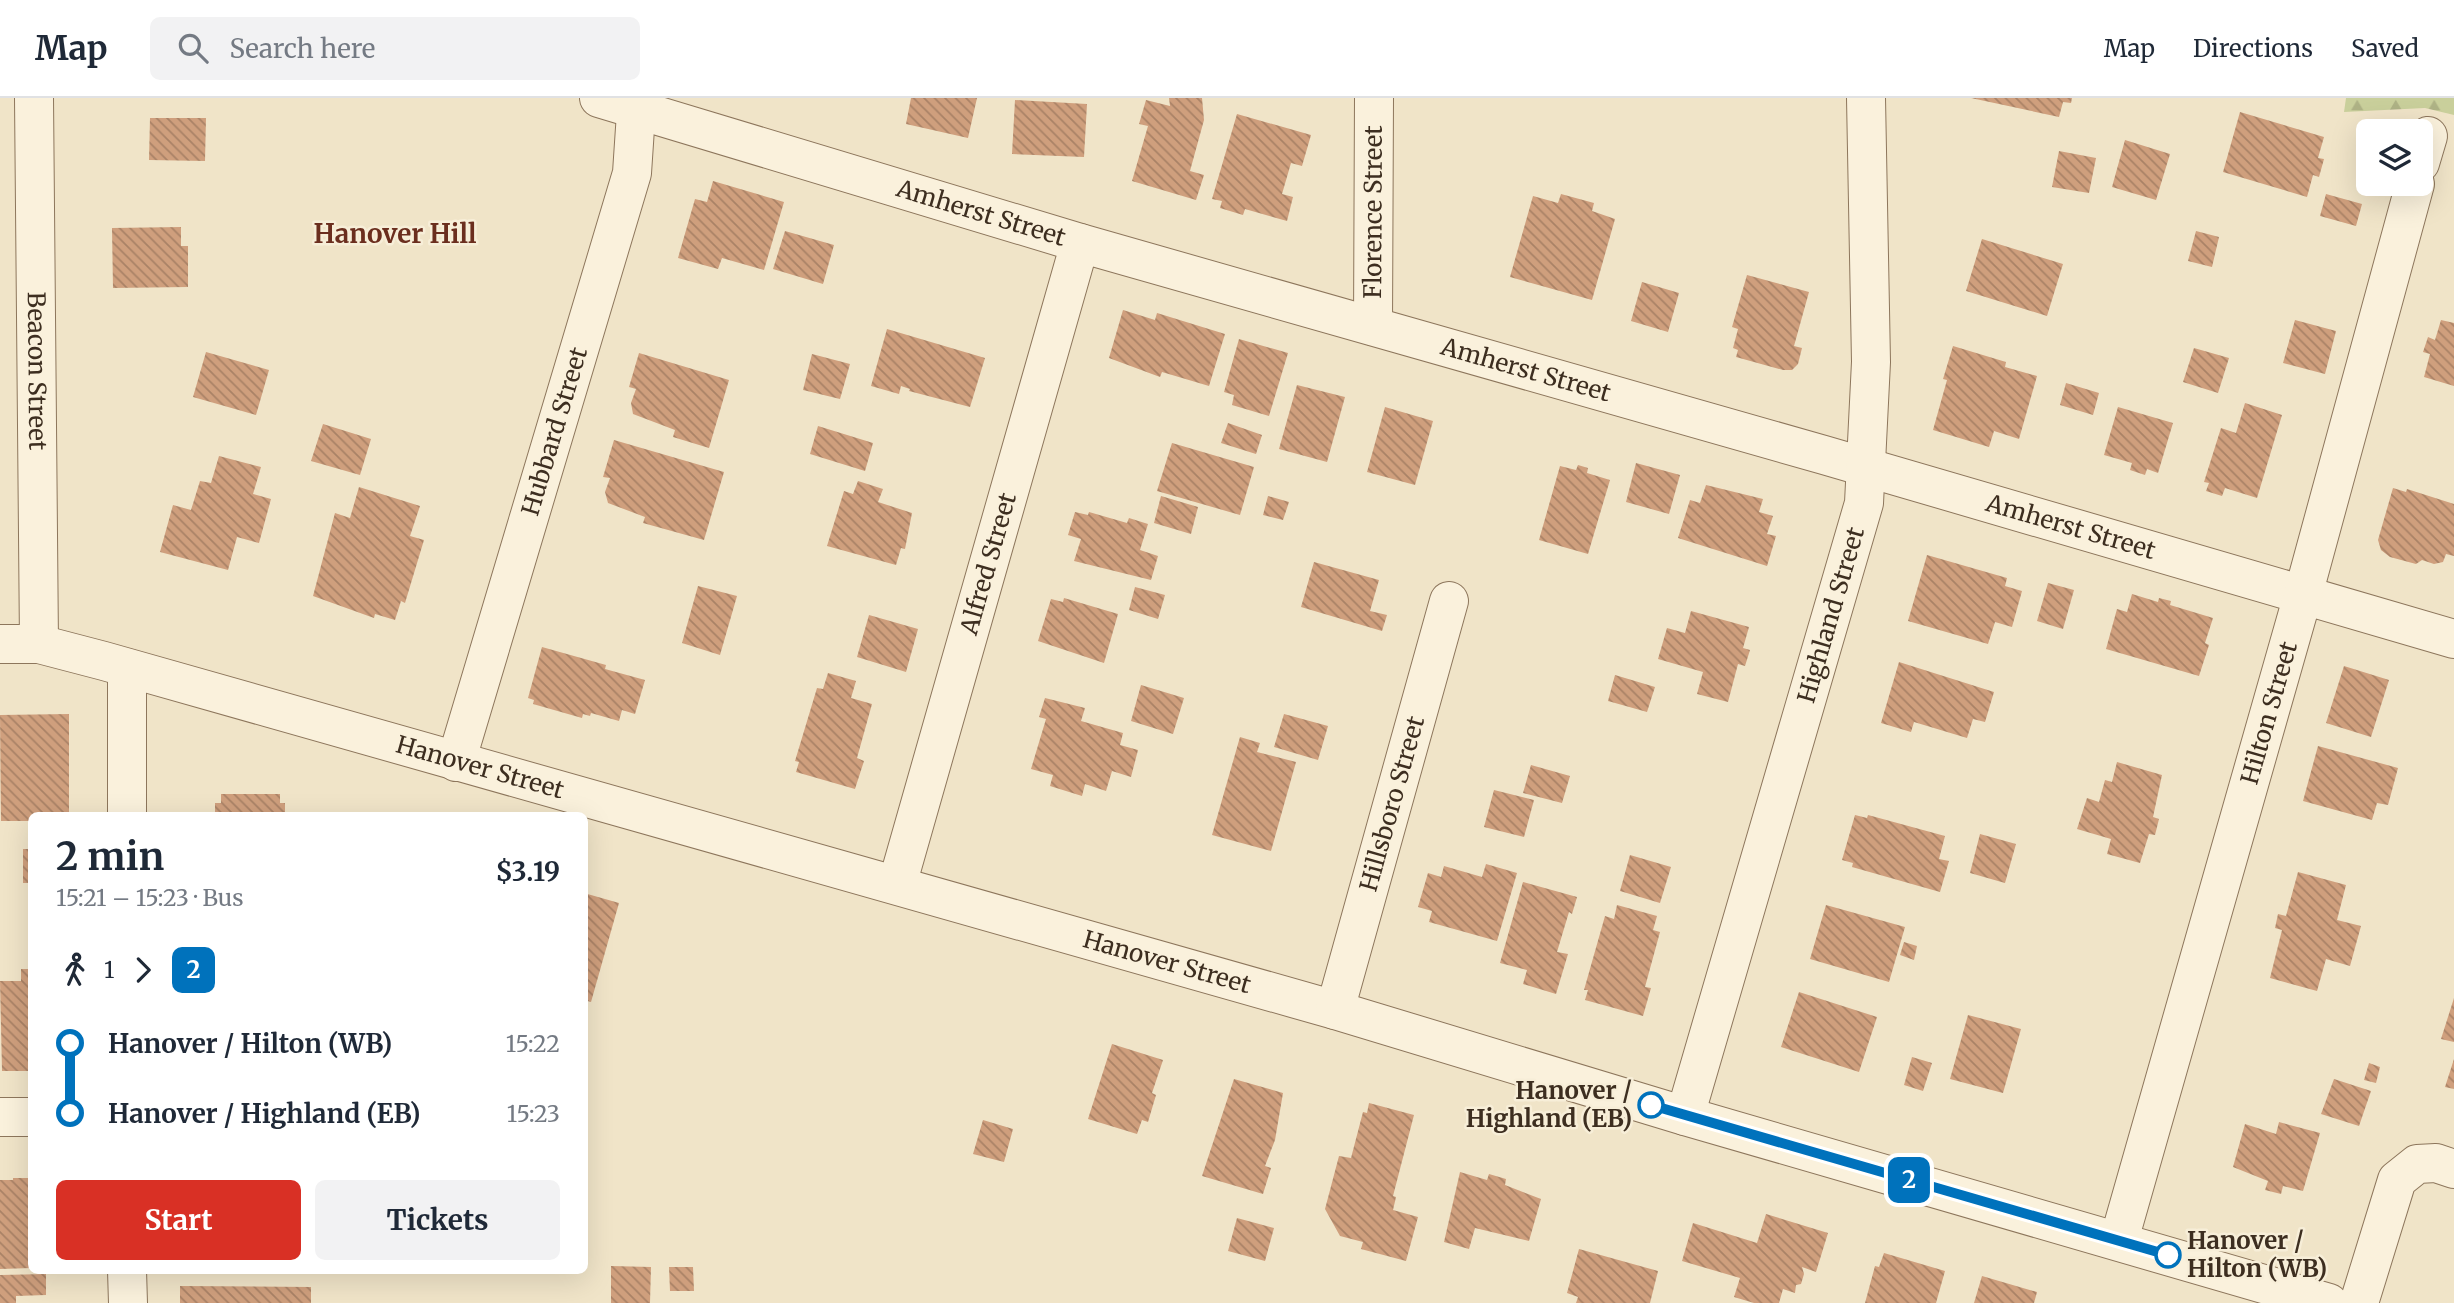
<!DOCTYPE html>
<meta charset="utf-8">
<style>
body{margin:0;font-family:Merriweather,serif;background:#f2f2f3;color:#1f2937;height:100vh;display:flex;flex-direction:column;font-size:26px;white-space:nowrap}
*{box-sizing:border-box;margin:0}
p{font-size:23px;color:#747a83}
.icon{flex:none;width:38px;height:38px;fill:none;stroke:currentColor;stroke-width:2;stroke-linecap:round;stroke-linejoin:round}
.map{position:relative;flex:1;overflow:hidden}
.panel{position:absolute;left:28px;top:714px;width:560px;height:462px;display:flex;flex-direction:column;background:#fff;border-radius:10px;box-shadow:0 7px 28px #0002}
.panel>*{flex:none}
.badge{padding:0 14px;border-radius:10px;font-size:24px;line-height:46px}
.fabs{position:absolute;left:2356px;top:21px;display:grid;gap:14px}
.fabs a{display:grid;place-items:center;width:77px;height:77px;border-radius:10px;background:#fff;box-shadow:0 7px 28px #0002;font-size:35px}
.map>.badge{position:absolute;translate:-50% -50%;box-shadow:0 0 0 4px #fff}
.legs{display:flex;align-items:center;gap:10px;height:77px;padding:0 28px;font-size:23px}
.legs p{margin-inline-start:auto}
.overview{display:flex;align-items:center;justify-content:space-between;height:119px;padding:0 28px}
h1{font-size:38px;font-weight:700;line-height:52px}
.button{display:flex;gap:14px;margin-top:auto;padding:14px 28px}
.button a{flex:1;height:80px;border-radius:10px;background:#d93025;color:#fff;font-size:28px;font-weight:700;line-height:80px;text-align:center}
.button a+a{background:#f2f2f3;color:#1f2937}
ul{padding:0 28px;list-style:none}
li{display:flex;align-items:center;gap:24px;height:70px;font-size:26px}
li i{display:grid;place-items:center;width:10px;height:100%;margin:0 9px;background:currentColor}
li i::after{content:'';width:18px;height:18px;margin:-9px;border:5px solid;border-radius:50%;background:#fff}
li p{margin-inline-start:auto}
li:first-child i{background:linear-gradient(#0000 50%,currentColor 0)}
li:last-child i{background:linear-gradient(currentColor 50%,#0000 0)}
header{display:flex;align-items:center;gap:42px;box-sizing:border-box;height:98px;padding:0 35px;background:#fff;border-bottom:2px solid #e0e1e3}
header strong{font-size:33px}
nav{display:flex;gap:38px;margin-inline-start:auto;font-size:24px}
.search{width:490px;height:63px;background:#f2f2f3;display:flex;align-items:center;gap:18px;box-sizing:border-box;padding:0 24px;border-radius:10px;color:#747a83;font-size:26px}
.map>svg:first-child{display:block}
</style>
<header>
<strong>Map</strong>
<div class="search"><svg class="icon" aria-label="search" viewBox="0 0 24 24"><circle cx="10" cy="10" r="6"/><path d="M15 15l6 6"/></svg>Search here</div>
<nav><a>Map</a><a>Directions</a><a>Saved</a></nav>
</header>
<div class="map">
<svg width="2454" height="1205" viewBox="0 0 2454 1205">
<defs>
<pattern id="forest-firs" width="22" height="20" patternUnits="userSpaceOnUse" patternTransform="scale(1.75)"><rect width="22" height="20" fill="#c9cf9b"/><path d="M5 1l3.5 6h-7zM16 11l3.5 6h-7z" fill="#aeb285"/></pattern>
<pattern id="building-back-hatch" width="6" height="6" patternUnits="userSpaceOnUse" patternTransform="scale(1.75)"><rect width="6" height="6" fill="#cf9f7d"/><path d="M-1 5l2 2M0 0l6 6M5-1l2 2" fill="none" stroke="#a98266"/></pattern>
</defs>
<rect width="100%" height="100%" fill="#f0e4c8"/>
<!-- forest -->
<path fill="url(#forest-firs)" d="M 2346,0 L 2454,0 L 2454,17 L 2425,10 L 2344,14 Z"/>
<!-- building -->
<path fill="url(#building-back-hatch)" d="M 911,0 L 977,0 L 968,40 L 906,26 Z
M 1169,0 L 1202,0 L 1204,22 L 1190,73 L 1204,77 L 1196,102 L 1132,83 L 1148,28 L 1139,26 L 1146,2 L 1170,8 Z
M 1971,0 L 2072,0 L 2071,5 L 2063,4 L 2059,19 Z
M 1015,2 L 1087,6 L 1084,59 L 1012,56 Z
M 2240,14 L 2324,39 L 2318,60 L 2324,61 L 2319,79 L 2313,77 L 2307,99 L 2223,74 Z
M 1237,16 L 1311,37 L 1302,68 L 1291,65 L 1282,96 L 1293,99 L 1287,123 L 1245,111 L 1243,117 L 1220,110 L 1222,103 L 1212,101 Z
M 150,20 L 206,20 L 205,63 L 149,62 Z
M 2125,42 L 2170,56 L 2156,102 L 2112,89 Z
M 2059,53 L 2096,60 L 2089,95 L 2052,89 Z
M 713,83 L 784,104 L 764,172 L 722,160 L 718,171 L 678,160 L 695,101 L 707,104 Z
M 1561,96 L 1594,105 L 1592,113 L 1615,121 L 1592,202 L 1510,179 L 1533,98 L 1558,105 Z
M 2326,96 L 2362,106 L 2356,128 L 2320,118 Z
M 181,129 L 181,148 L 188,148 L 188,189 L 113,190 L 112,130 Z
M 785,133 L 834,147 L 823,186 L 773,171 Z
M 2196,133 L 2219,139 L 2212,169 L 2188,163 Z
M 1982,141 L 2063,166 L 2047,218 L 1966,193 Z
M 1747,177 L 1809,194 L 1794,248 L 1802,250 L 1798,266 L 1792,272 L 1783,272 L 1736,259 L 1738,252 L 1733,250 L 1738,231 L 1732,229 Z
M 1642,184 L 1679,195 L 1668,234 L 1631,223 Z
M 1123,212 L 1155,222 L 1157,215 L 1225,236 L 1209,288 L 1162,274 L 1160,279 L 1109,260 Z
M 2295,222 L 2336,233 L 2325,276 L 2283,265 Z
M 2441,222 L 2454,225 L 2454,288 L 2424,279 L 2430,256 L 2423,254 L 2428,239 L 2435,242 Z
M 887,231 L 985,260 L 970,309 L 909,293 L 910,291 L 901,288 L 899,296 L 871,288 Z
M 1239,241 L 1288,255 L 1269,318 L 1232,307 L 1234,297 L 1224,294 Z
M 1953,248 L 2006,264 L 2005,269 L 2037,278 L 2019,341 L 1994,333 L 1989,349 L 1933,332 L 1947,282 L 1943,281 Z
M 2194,250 L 2229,260 L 2218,295 L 2183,284 Z
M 206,254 L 269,272 L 256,317 L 193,299 Z
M 639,255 L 729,282 L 709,350 L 673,339 L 675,332 L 633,316 L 631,305 L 636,291 L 629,289 Z
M 812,256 L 850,266 L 840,301 L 803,292 Z
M 2066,285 L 2099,295 L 2093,317 L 2060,307 Z
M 1297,287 L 1345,299 L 1327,364 L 1279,351 Z
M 2245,305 L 2282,317 L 2257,400 L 2225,390 L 2222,398 L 2206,393 L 2209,385 L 2204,384 L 2221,330 L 2236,335 Z
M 1385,309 L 1433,323 L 1415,387 L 1367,374 Z
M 2118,309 L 2173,325 L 2158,375 L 2147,371 L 2145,377 L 2130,372 L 2132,365 L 2104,357 Z
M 1228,325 L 1262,337 L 1256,356 L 1221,345 Z
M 323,326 L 371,341 L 360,377 L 311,363 Z
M 818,328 L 873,345 L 865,373 L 810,356 Z
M 614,342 L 724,374 L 704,442 L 643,425 L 645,419 L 608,405 L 605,394 L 610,380 L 603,379 Z
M 1172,345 L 1254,369 L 1240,417 L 1157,393 Z
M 219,358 L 261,369 L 253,396 L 271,401 L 259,445 L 237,439 L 228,472 L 160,454 L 173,407 L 191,412 L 200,383 L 211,385 Z
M 1636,365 L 1680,377 L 1669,416 L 1626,404 Z
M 1578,367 L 1588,370 L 1587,375 L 1610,382 L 1588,456 L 1539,442 L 1560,368 L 1576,372 Z
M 858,383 L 883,391 L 878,404 L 912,415 L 905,451 L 901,450 L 896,467 L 827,448 L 844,393 L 853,396 Z
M 1706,387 L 1763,401 L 1759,414 L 1773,418 L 1767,436 L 1776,438 L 1767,468 L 1678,440 L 1690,402 L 1700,405 Z
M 359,389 L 420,408 L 410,438 L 424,442 L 405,505 L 401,503 L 395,522 L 375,516 L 374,520 L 313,498 L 335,415 L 350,420 Z
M 2393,390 L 2406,394 L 2407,391 L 2454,406 L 2454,458 L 2446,456 L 2443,464 L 2434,466 L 2422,462 L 2416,466 L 2390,459 L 2381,452 L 2378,442 Z
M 1161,398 L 1198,409 L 1191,436 L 1154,425 Z
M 1268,398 L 1289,404 L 1283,422 L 1263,417 Z
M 1075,414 L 1088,417 L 1089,414 L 1127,425 L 1129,420 L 1148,426 L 1140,452 L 1158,458 L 1151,482 L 1074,463 L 1081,441 L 1068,437 Z
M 1927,457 L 2007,480 L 2005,488 L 2022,493 L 2012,529 L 1995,524 L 1988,546 L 1908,523 Z
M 1314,464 L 1379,482 L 1370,513 L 1387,517 L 1382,533 L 1301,509 Z
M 2048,485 L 2074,492 L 2063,531 L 2037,523 Z
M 698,488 L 737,498 L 720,557 L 682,545 Z
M 1135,489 L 1165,497 L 1158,521 L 1129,512 Z
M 2132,496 L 2158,504 L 2159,500 L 2171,503 L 2170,507 L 2213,520 L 2205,545 L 2209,547 L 2199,578 L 2106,551 L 2117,511 L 2127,514 Z
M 1064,500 L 1118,516 L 1104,565 L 1038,543 L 1051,501 L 1063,504 Z
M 1691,513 L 1749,529 L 1743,550 L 1750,552 L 1745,568 L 1738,566 L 1728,604 L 1697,596 L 1703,574 L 1658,561 L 1667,530 L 1685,535 Z
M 869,517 L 918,531 L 906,574 L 857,559 Z
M 542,549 L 606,567 L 605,571 L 645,582 L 635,616 L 622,612 L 619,623 L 591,615 L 590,618 L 583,616 L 582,620 L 533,606 L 534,602 L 528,600 Z
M 1899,564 L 1994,594 L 1985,624 L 1973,621 L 1967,640 L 1914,624 L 1911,634 L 1881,625 Z
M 2344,568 L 2389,582 L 2371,639 L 2326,625 Z
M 828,575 L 856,583 L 851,600 L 872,606 L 857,660 L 864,663 L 855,691 L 796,674 L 799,664 L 795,663 L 817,590 L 823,591 Z
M 1615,577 L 1655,589 L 1647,614 L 1608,603 Z
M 1141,587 L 1184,600 L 1173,636 L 1131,623 Z
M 1045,600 L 1085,610 L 1081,623 L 1123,635 L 1120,647 L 1138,652 L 1131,679 L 1112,673 L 1106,693 L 1085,686 L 1082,698 L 1050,688 L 1053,677 L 1031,671 L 1046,621 L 1039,619 Z
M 69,616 L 69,718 L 32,718 L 32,723 L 1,723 L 0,617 Z
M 1284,616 L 1328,628 L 1318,662 L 1274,649 Z
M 1240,639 L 1260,645 L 1257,654 L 1296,664 L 1271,753 L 1212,737 Z
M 2318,648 L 2398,670 L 2388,707 L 2377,705 L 2372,722 L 2303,703 Z
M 2117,664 L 2162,677 L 2153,719 L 2159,721 L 2155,737 L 2149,736 L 2140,765 L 2107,756 L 2111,741 L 2077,731 L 2087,700 L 2099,704 L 2105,682 L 2112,684 Z
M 1531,667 L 1570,678 L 1562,705 L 1523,695 Z
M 1494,692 L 1534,702 L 1524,739 L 1484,729 Z
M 221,696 L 280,696 L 280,705 L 285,705 L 285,718 L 215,718 L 215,705 L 221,705 Z
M 1855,717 L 1867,720 L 1868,717 L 1945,738 L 1939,761 L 1949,763 L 1940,794 L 1852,769 L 1853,765 L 1842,762 Z
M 1980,736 L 2016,746 L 2005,785 L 1970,775 Z
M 23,751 L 32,751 L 32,785 L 23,785 Z
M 1630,757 L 1671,769 L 1660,805 L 1620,793 Z
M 1486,766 L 1517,775 L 1497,843 L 1429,824 L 1432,813 L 1418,809 L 1428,775 L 1441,779 L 1444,768 L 1482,779 Z
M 2298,774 L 2346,787 L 2337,822 L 2361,828 L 2350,868 L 2326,861 L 2317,893 L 2270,880 L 2282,832 L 2275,830 L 2278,816 L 2286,818 Z
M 1523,784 L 1577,799 L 1572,816 L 1569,814 L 1557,854 L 1568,856 L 1556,896 L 1523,886 L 1527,872 L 1500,865 Z
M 584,795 L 619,805 L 591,904 L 584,902 Z
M 1617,807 L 1657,818 L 1653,832 L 1660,834 L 1645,889 L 1651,890 L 1643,918 L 1585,902 L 1588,892 L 1584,892 L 1605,818 L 1614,821 Z
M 1826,807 L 1905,829 L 1889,884 L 1810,861 Z
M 1904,844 L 1917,848 L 1914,862 L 1900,857 Z
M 21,871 L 32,871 L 32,973 L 2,973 L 0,883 L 21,883 Z
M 1799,894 L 1877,919 L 1859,974 L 1781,949 Z
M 2454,900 L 2454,944 L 2441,941 Z
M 1968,917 L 2021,931 L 2003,995 L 1950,981 Z
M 1112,946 L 1163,962 L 1152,995 L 1156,997 L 1148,1024 L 1142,1022 L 1137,1036 L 1088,1021 Z
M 1912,959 L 1932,965 L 1923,993 L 1904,987 Z
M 2454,961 L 2454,991 L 2445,989 Z
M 2369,965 L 2380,969 L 2376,985 L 2364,982 Z
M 1234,981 L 1283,995 L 1275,1042 L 1265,1068 L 1271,1070 L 1263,1096 L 1202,1078 Z
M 2334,981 L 2371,993 L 2359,1028 L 2321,1016 Z
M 1369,1005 L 1414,1017 L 1393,1098 L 1396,1099 L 1393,1112 L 1418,1119 L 1406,1163 L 1361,1151 L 1363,1144 L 1340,1138 L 1325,1111 L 1339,1058 L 1351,1060 L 1363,1014 L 1367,1015 Z
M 983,1022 L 1013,1031 L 1004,1064 L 973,1056 Z
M 2279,1024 L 2320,1035 L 2303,1093 L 2283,1088 L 2281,1096 L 2265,1092 L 2268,1083 L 2233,1069 L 2245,1026 L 2276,1036 Z
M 1460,1074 L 1487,1082 L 1489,1076 L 1506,1081 L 1505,1087 L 1541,1101 L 1529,1143 L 1475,1130 L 1469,1151 L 1444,1144 Z
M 13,1080 L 32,1080 L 32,1170 L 0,1171 L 0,1082 L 13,1082 Z
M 1766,1116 L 1828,1135 L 1816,1174 L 1802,1169 L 1804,1176 L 1801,1186 L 1796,1187 L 1795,1195 L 1783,1191 L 1779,1205 L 1754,1205 L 1734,1199 L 1740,1180 L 1682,1163 L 1693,1125 L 1757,1145 Z
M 1237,1120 L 1274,1130 L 1265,1163 L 1228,1153 Z
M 1579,1151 L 1658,1173 L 1650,1205 L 1576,1205 L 1578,1199 L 1567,1195 Z
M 1884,1155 L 1945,1173 L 1936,1205 L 1865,1205 L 1875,1168 L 1879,1169 Z
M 611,1168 L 651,1169 L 650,1205 L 611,1205 Z
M 669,1169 L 693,1169 L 694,1193 L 670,1193 Z
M 46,1176 L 46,1197 L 16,1198 L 16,1205 L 0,1205 L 0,1177 Z
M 1982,1178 L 2037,1194 L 2034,1205 L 1974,1205 Z
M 180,1188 L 311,1189 L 311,1205 L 180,1205 Z"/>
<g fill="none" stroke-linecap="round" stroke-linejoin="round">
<!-- minor casing -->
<g stroke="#8d765c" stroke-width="40">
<g id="minor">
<path id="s1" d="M 34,0 L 39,546"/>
<path id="s2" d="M 599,0 L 1080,145 L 1824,357 L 2454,541"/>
<path d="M 2420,65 L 2428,38"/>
<path id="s3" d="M 1373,228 L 1374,0"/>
<path id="s4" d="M 0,546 L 39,546 L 104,563 L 1335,912 L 1685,1018 L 2329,1205"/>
<path d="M 127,570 L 127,718"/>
<path id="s5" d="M 456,664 L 632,75 L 637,0"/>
<path id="s6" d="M 897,787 L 1080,145"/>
<path id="s7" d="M 1335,912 L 1449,503"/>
<path id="s8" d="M 1685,1018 L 1864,405 L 1871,264 L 1866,0"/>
<path d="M 0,1019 L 32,1019"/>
<path id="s9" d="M 2119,1142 L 2303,497 L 2415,86"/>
<path d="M 127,1172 L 128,1205"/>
<path d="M 2359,1205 L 2397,1082 L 2417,1066 L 2436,1065 L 2454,1071"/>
</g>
</g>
<!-- minor -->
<use href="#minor" stroke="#faf1dc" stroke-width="38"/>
</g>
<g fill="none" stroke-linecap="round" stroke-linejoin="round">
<!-- line-1 casing -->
<g stroke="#fff" stroke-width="16">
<path id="line-1" d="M 1651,1007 L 2168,1157"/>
</g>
<!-- line-1 -->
<use href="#line-1" stroke="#0072bc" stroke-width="10"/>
</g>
<!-- markers -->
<g fill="#fff" stroke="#0072bc" stroke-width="3.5">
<circle cx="1651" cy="1007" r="12"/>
<circle cx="2168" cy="1157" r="12"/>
</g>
<g text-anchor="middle" stroke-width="5" stroke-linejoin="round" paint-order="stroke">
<!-- street labels -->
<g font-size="24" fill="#3d2e20" stroke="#f7eed8">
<text dy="8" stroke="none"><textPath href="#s3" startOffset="114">Florence Street</textPath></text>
<text dy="8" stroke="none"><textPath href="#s2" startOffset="399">Amherst Street</textPath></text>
<text dy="8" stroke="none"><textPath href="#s2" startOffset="966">Amherst Street</textPath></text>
<text dy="8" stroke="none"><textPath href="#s1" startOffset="273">Beacon Street</textPath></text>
<text dy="8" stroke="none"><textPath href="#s5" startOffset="345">Hubbard Street</textPath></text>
<text dy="8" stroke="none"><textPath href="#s2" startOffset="1533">Amherst Street</textPath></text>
<text dy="8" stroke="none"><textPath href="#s6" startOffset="334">Alfred Street</textPath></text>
<text dy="8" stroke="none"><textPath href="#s8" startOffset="522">Highland Street</textPath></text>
<text dy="8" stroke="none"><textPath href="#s9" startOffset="548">Hilton Street</textPath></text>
<text dy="8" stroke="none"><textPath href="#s4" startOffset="497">Hanover Street</textPath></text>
<text dy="8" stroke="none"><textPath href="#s7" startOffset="214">Hillsboro Street</textPath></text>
<text dy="8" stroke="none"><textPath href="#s4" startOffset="1211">Hanover Street</textPath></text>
</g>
<!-- stop labels -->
<g font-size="24" font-weight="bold" fill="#3d2e20" stroke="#f7eed8" text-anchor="end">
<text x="1632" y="1001">Hanover /<tspan x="1632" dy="28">Highland (EB)</tspan></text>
<text x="2187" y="1151" text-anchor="start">Hanover /<tspan x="2187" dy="28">Hilton (WB)</tspan></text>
</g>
<!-- neighbourhood labels -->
<g font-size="26" font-weight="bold" fill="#6b2e1e" stroke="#f7eed8">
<text x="395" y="145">Hanover Hill</text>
</g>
</g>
</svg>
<div class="fabs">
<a><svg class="icon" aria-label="layers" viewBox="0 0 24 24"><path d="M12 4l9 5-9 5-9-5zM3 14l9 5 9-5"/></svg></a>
</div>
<b class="badge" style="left:1909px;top:1082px;background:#0072bc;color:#fff">2</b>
<section class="panel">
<div class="overview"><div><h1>2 min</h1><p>15:21 – 15:23 · Bus</p></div><b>$3.19</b></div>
<div class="legs"><svg class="icon" aria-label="walk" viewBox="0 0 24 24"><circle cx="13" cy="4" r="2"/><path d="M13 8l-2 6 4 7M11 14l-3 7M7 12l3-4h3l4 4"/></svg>1<svg class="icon" aria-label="forward" viewBox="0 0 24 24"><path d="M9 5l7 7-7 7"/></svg><b class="badge" style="background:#0072bc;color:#fff">2</b></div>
<ul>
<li><i style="color:#0072bc"></i><b>Hanover / Hilton (WB)</b><p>15:22</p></li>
<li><i style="color:#0072bc"></i><b>Hanover / Highland (EB)</b><p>15:23</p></li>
</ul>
<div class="button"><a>Start</a><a>Tickets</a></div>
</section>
</div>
